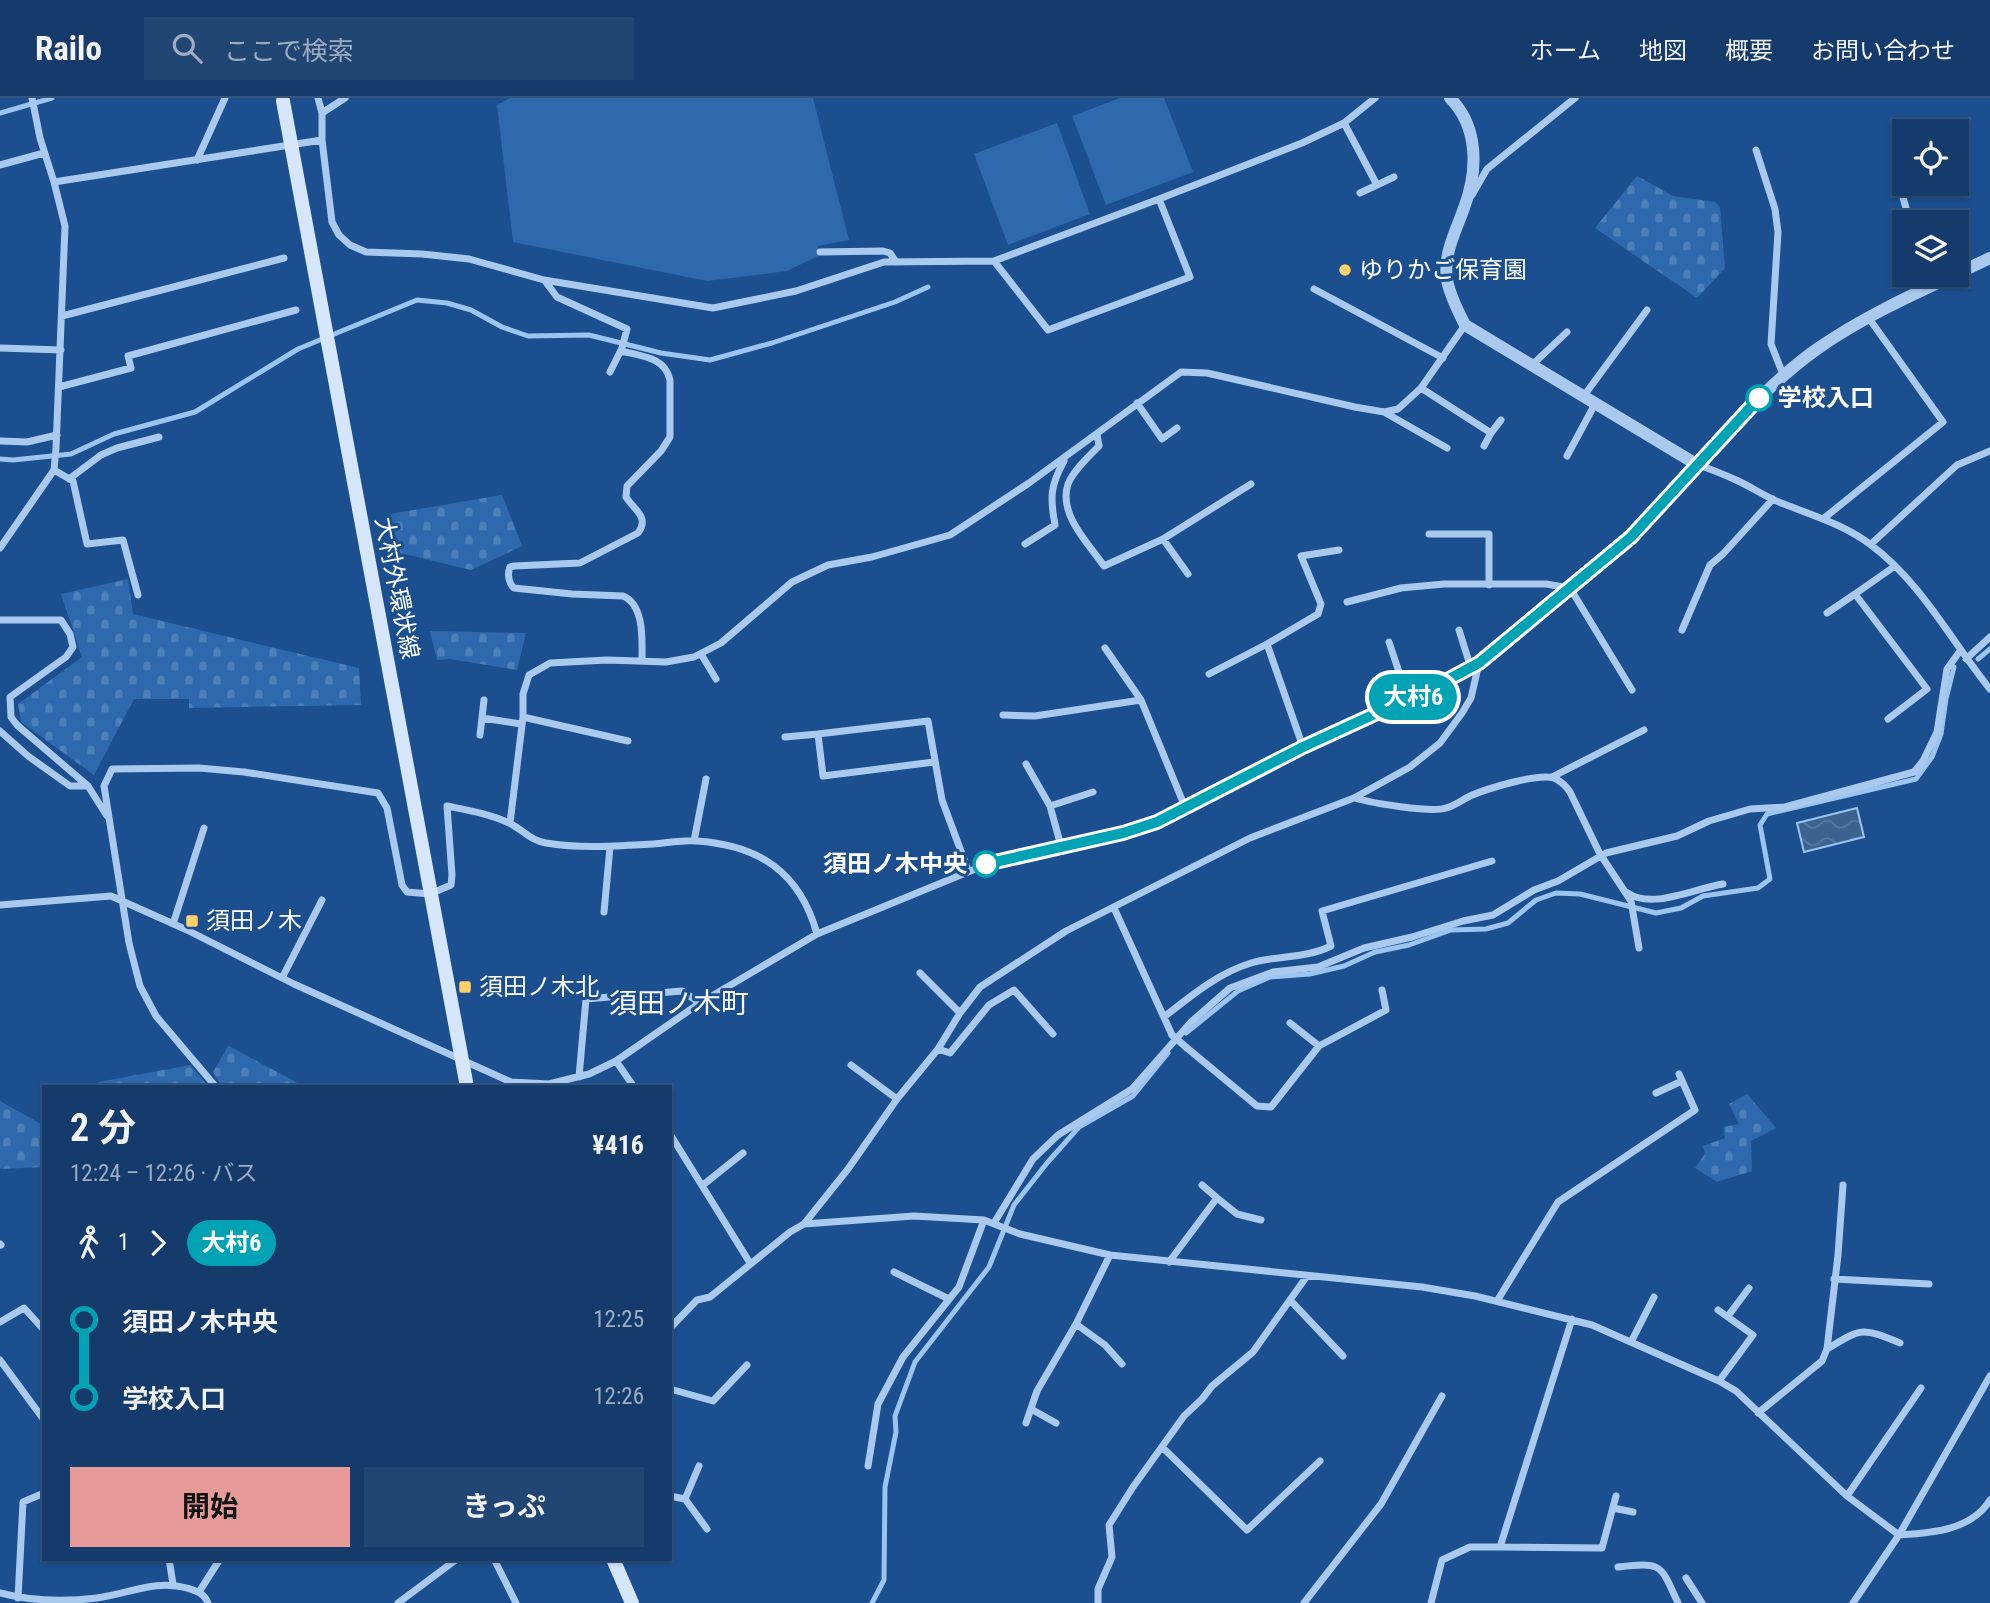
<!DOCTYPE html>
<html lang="ja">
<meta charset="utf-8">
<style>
body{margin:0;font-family:"Roboto Condensed","Noto Sans JP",sans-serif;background:#214673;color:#f1f3f6;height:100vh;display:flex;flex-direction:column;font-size:26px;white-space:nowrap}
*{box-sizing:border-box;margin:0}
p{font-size:23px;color:#9dadc1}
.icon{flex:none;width:38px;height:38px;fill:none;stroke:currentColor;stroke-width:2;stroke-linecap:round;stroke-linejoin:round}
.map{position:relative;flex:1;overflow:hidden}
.drawer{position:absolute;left:42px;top:987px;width:630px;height:476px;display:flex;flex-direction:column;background:#143b6b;border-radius:0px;box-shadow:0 2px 5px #0004,0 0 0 2px #33557e}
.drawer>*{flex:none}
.badge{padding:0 14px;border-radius:23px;font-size:24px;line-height:46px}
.tools{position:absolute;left:1892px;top:21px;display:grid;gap:14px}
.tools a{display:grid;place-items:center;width:77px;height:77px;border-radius:0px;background:#143b6b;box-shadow:0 2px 5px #0004,0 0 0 2px #33557e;font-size:35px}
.map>.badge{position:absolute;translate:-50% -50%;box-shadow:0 0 0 4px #fff}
.legs{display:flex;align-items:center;gap:10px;height:77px;padding:0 28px;font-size:23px}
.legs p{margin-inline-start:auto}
.overview{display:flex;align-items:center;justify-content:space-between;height:119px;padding:0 28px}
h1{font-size:38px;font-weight:700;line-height:52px}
.cta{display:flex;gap:14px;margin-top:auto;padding:14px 28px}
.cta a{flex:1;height:80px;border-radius:0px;background:#e69b98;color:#111;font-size:28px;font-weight:700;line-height:80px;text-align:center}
.cta a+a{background:#214673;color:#f1f3f6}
ul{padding:0 28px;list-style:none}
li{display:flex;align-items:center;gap:24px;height:77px;font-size:26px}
li i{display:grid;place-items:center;width:10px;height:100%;margin:0 9px;background:currentColor}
li i::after{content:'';width:18px;height:18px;margin:-9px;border:5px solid;border-radius:50%;background:#143b6b}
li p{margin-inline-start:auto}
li:first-child i{background:linear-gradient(#0000 50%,currentColor 0)}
li:last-child i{background:linear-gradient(currentColor 50%,#0000 0)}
header{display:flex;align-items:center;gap:42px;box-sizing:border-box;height:98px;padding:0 35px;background:#143b6b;border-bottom:2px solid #33557e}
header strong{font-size:33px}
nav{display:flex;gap:38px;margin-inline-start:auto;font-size:24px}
.search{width:490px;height:63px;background:#214673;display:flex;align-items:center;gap:18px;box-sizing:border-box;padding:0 24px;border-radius:0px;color:#9dadc1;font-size:26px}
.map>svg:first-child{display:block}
</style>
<header>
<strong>Railo</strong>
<div class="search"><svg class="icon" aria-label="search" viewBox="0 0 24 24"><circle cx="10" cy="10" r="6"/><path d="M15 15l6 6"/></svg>ここで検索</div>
<nav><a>ホーム</a><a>地図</a><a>概要</a><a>お問い合わせ</a></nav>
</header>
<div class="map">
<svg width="1990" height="1505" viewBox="0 0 1990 1505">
<defs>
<pattern id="cemetery-stones" width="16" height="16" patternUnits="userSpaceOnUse" patternTransform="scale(1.75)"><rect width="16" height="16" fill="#2e69ad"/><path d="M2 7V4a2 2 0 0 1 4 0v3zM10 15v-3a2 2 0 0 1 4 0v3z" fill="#4d80b9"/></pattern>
<pattern id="water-waves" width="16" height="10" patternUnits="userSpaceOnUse" patternTransform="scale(1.75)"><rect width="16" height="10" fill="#3c6290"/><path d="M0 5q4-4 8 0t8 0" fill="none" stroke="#597aa1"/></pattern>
</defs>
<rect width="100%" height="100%" fill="#1b4f8f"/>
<!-- cemetery -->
<path fill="url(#cemetery-stones)" d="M 1637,78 L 1673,98 L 1715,104 L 1720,109 L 1725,170 L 1697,200 L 1595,130 Z
M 502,397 L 522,448 L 471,472 L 400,455 L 390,416 Z
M 128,481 L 133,516 L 359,570 L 361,607 L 189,610 L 189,601 L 134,601 L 94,677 L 21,624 L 18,606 L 82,559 L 61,496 Z
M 430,534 L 430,533 L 526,535 L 517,572 L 450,561 L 437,562 Z
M 228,948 L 229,948 L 305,989 L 222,989 L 213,974 Z
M 190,967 L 209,989 L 92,989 L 99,984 Z
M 1747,996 L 1776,1030 L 1751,1043 L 1752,1073 L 1717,1084 L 1695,1070 L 1705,1056 L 1703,1048 L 1725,1040 L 1723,1029 L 1739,1026 L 1729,1006 Z
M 0,1003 L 41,1026 L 44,1025 L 44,1069 L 0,1071 Z"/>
<!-- garden -->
<path fill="#2e69ad" d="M 510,0 L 813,0 L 849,142 L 818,148 L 818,158 L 787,173 L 707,183 L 513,144 L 497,7 Z
M 1120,0 L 1164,0 L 1193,74 L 1106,107 L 1072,18 Z
M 1057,25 L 1090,116 L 1008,147 L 974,56 Z"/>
<!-- water -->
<path fill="url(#water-waves)" stroke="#9cc4f0" stroke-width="2" d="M 1857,710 L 1864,739 L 1804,754 L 1797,725 Z"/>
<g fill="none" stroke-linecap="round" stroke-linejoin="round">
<!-- stream -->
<path stroke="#9cc4f0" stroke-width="5" d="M 0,15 L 52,0
M 0,361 L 13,362 L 71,356 L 114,336 L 195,314 L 298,251 L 417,202 L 447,205 L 471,212 L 502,229 L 528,238 L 589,237 L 661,255 L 710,262 L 772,245 L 895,204 L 928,189
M 1978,561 L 1990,551
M 1186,935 L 1238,893 L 1270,879 L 1310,876 L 1344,868 L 1375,854 L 1409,847 L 1451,832 L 1486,831 L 1508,825 L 1536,802 L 1556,795 L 1580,796 L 1656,815 L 1681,810 L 1703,798 L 1758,790 L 1770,781 L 1760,727 L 1767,716 L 1916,681 L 1932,659 L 1941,636 L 1946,601 L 1954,569
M 872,1505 L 884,1482 L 885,1389 L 896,1334 L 895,1318 L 915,1264 L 989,1169 L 1014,1107 L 1047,1065 L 1079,1029 L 1133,998 L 1168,955"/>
<!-- minor -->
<path stroke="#a9c9ee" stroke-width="7" d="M 318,0 L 322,15 L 322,42 L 332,124 L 339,137 L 350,147 L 366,154 L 422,156 L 469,161 L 544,182 L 713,210 L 796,193 L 884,164 L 994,163 L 1159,101 L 1302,45 L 1344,25 L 1375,0
M 322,15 L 345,0
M 1344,25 L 1377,87 L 1394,79
M 1756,52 L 1775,111 L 1778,134 L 1771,246 L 1784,279
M 197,62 L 225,0
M 0,67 L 44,55
M 1898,82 L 1910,124
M 54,84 L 322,42
M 1360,95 L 1377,87
M 1472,97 L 1487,71 L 1575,0
M 820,154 L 883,153 L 890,155 L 896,164
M 994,163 L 1048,232 L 1190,179 L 1159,101
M 1925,177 L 1929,189
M 545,183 L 557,199 L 627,231 L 622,250 L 610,274
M 1314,191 L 1443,260
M 62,218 L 284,160
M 0,250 L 61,252
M 621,253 C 641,258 665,259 670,282 L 670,339 L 661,353 L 627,388 L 626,399 C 634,412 650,419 638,435 L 580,465 L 514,468 L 510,469 C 507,476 509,486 514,490 L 572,496 L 623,498 C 645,507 642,544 642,563
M 1532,267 L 1567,234
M 59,289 L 131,270 L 128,258 L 296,212
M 1421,290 L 1491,335 L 1501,322
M 1583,299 L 1647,212
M 1137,305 L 1162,341 L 1177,330
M 1384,314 L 1447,350
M 1097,336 L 1099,348 C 1089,358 1073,373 1068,386 C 1058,416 1088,445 1104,468 L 1163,441 L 1251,386
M 0,343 L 27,344 L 57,337
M 1484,348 L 1491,335
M 1567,358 L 1595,306
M 54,372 L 73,383 L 87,446 L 123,442 L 138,497
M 69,381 L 101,357 L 117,350 L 159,339
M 1823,421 L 1943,324 L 1868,219
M 1429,436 L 1489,436 L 1489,487
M 1163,441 L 1188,476
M 1025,446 L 1055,427 C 1050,400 1050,388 1064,363
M 1871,446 L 1957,367 L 1990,353
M 0,450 L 54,372 L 56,350 L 65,128 L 54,84 L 40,40 L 32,0
M 1570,490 L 1632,592
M 1347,504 L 1401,490 L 1444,486 L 1546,486 L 1570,490
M 1827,515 L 1855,496
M 0,522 L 61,522 L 70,536 L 73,549 L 66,559 L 10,599 L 11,619 L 17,627 L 88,688 L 107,718
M 1459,532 L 1471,570
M 1682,532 L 1710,467 L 1723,456 L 1773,401
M 1389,544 L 1408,601
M 1267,546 L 1303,649
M 1105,550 L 1141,602 L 1185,709
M 701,556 L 716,581
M 1966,561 L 1990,539
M 1209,576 L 1267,546 L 1318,516 L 1321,506 L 1301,458 L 1339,452
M 1003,617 L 1035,618 L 1141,602
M 523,619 L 628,643
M 482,620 L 521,626
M 1888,621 L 1927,591 L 1855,496 L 1895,468
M 0,633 L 28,658 L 70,688 L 88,688
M 480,637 L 484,602
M 785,639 L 818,636
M 934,664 L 823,678 L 818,636 L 928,623 L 942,702 L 968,772
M 1026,666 L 1050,708
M 1552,679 L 1644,632
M 1355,700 C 1371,705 1431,715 1446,710 C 1454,708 1462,702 1470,698 C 1486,691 1537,675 1554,680 C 1561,683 1566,688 1570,694 L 1600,756 L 1631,803 L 1639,850
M 510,725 L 523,619 L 523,596 L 529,577 L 550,565 L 607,562 L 666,564 L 694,559 L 721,545 L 792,484 L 828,467 L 872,459 L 950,437 L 1029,385 L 1181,274 L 1207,275 L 1355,309 L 1384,314 L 1398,311 L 1421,290 L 1465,227
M 694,743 L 706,681
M 1061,748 L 1050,708 L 1093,694
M 1628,795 C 1652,812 1696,790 1723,786
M 0,807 L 111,798 L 187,832 L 294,886 L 511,984 L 549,986 L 589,976 L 616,963 L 700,905 L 817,836 L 985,767 L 1123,735 L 1157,724 L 1303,649 L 1439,587 L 1479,565 L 1631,439 L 1696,366 C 1710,371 1723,376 1736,382 C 1752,389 1767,400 1784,406 C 1814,418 1845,427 1871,447 C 1921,484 1952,544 1990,591
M 1114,810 L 1172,937
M 604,814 L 610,749
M 173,826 L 204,730
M 920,875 L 960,915
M 282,880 L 322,802
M 1164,919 C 1191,898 1218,875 1251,865 C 1278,857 1305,861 1331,848 L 1322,813 L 1492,763
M 1290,925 L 1319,948
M 1187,950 L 1257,1008 L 1271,1009 L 1319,948 L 1386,912 L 1382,892
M 938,951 L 950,955 L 989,907 L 1014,892 L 1053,936
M 616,963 L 634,989
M 851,967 L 897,1001
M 579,979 L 586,901 L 682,893 L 700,905
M 216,989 L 156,918 L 140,888 L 129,845 L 104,688 L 112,671 L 199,670 L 244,674 L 378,695 L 387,710 L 402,787 L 407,794 L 430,796 L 451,787 L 452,777 L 447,708 C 467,712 491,716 509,725 C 522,731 531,743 546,745 C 581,751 618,748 653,746 C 667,745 682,742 696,743 C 759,747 800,774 817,836
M 1656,995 L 1682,983
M 670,1036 L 750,1165
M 703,1087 L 743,1055
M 1202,1087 L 1217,1100
M 994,1125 L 1033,1061 L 1058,1037 L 1132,991 L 1191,924 L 1230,890 L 1273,874 L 1318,869 L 1364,850 L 1412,839 L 1463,823 L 1493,817 L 1534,792 L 1558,783 L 1606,755 L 1677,738 L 1709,723 L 1750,711 L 1785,709 L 1914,674 L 1923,663 L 1937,634 L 1947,571 L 1960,553
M 804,1126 L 914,1118 L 984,1122 L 1020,1136 L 1110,1157 L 1422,1189 L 1475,1198 L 1592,1227 L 1719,1283 L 1736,1293 L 1847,1398 L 1899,1437 C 1930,1435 1971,1433 1990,1402
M 0,1146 L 1,1147
M 1110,1157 L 1076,1226 L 1105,1247 L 1122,1266
M 1169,1164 L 1217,1100 L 1237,1116 L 1261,1122
M 894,1174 L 949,1201
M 1834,1181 L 1929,1186
M 1290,1202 L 1343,1258
M 1497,1203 L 1558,1104 L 1695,1012 L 1679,976
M 1718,1212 L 1753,1237 L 1719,1283
M 1728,1218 L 1749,1190
M 1572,1221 L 1500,1449 L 1602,1450 L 1616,1398
M 0,1224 L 24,1210 L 44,1232
M 670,1230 L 697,1202 L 710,1199 L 790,1134 L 804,1126 L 848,1071 L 897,1001 L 938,951 L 960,915 L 980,889 L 1066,833 L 1250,740 L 1354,700 L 1410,669 L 1440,645 L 1462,615 L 1471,600 L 1479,565
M 1631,1244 L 1654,1199
M 1827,1251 C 1862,1230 1861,1229 1900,1245
M 0,1262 L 44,1322
M 670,1291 L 713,1303 L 747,1267
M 1031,1311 L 1056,1325
M 1758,1315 L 1822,1263 L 1827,1251 L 1838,1157 L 1843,1087
M 1026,1325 L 1037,1293 L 1076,1226
M 1162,1349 L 1247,1432 L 1320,1363
M 868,1368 L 878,1306 L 903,1259 L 959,1189 L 984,1122
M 670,1398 L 685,1401 L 707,1431
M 1847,1398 L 1921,1290
M 685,1401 L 699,1368
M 1613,1410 L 1633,1414
M 169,1461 L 173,1486
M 494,1461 L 516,1505
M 1618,1469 C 1663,1464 1660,1466 1678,1505
M 1686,1480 L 1702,1505
M 199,1494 L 220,1461
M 0,1495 C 31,1503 65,1504 97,1500 C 129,1496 155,1481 187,1490 C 197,1493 204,1495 208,1505
M 18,1500 L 23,1404 L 44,1395
M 398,1505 L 457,1461
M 1098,1505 L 1098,1491 L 1112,1459 L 1109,1427 L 1133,1389 L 1184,1318 L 1202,1301 L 1212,1288 L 1253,1254 L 1307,1178
M 1304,1505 L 1381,1406 L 1442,1298
M 1431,1505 L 1442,1462 L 1470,1449 L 1500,1449
M 1853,1505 L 1899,1437 L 1990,1278"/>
<!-- tertiary -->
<path stroke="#a9c9ee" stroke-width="12" d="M 1450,0 C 1479,29 1478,73 1464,110 C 1456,133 1443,156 1447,182 C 1450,198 1458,213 1465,227 L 1696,366 C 1734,326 1772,283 1817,251 C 1860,221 1907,199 1955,177
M 1956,176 L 1990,160"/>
<!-- secondary -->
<path stroke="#d6e6fa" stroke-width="14" d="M 379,518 L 467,989
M 613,1461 L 632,1505"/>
<!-- minor-bridge -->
<path stroke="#a9c9ee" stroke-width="7" d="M 1172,937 L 1187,950"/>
<!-- secondary-bridge -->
<path stroke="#d6e6fa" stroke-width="14" d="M 283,3 L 379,518"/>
</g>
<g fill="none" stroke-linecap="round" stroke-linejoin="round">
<!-- line-1 casing -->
<g stroke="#fff" stroke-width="16">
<path id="line-1" d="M 986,766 L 1123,735 L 1157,724 L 1303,649 L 1438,587 L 1479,565 L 1631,439 L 1759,300"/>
</g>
<!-- line-1 -->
<use href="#line-1" stroke="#00a3b4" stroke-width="10"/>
</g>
<!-- markers -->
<g fill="#ffd166" stroke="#1b4f8f" stroke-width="2.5">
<circle cx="1345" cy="172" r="7"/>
<rect x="185" y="816" width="14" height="14" rx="3.5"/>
<rect x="458" y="882" width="14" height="14" rx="3.5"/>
</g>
<g fill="#fff" stroke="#00a3b4" stroke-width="3.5">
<circle cx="1759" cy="300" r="12"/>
<circle cx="986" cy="766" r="12"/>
</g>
<g text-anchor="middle" stroke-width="6" stroke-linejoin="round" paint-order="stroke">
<!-- poi labels -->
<g font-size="24" fill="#fff" stroke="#1b4f8f" text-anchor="start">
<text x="1359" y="180">ゆりかご保育園</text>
<text x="206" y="831">須田ノ木</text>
<text x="479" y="897">須田ノ木北</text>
</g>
<!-- stop labels -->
<g font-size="24" font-weight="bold" fill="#fff" stroke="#1b4f8f" text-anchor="start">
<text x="1778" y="308">学校入口</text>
<text x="967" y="774" text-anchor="end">須田ノ木中央</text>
</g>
<!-- street labels -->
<g font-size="24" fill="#fff" stroke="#1b4f8f">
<text transform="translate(397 490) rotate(79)" y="8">大村外環状線</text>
</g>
<!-- quarter labels -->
<g font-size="28" fill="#fff" stroke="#1b4f8f">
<text x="679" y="915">須田ノ木町</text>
</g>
</g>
</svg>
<div class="tools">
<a><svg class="icon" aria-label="locate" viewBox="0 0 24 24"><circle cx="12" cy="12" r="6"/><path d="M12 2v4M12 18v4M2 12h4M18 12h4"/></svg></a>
<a><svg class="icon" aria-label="layers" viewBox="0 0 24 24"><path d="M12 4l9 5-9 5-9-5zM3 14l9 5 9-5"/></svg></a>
</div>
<b class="badge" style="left:1413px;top:599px;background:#00a3b4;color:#fff">大村6</b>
<section class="drawer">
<div class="overview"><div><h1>2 分</h1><p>12:24 – 12:26 · バス</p></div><b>¥416</b></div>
<div class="legs"><svg class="icon" aria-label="walk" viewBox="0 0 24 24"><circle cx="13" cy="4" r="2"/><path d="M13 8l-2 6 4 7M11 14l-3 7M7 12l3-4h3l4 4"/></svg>1<svg class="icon" aria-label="forward" viewBox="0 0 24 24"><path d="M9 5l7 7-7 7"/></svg><b class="badge" style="background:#00a3b4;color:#fff">大村6</b></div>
<ul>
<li><i style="color:#00a3b4"></i><b>須田ノ木中央</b><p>12:25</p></li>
<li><i style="color:#00a3b4"></i><b>学校入口</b><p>12:26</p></li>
</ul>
<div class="cta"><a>開始</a><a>きっぷ</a></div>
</section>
</div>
